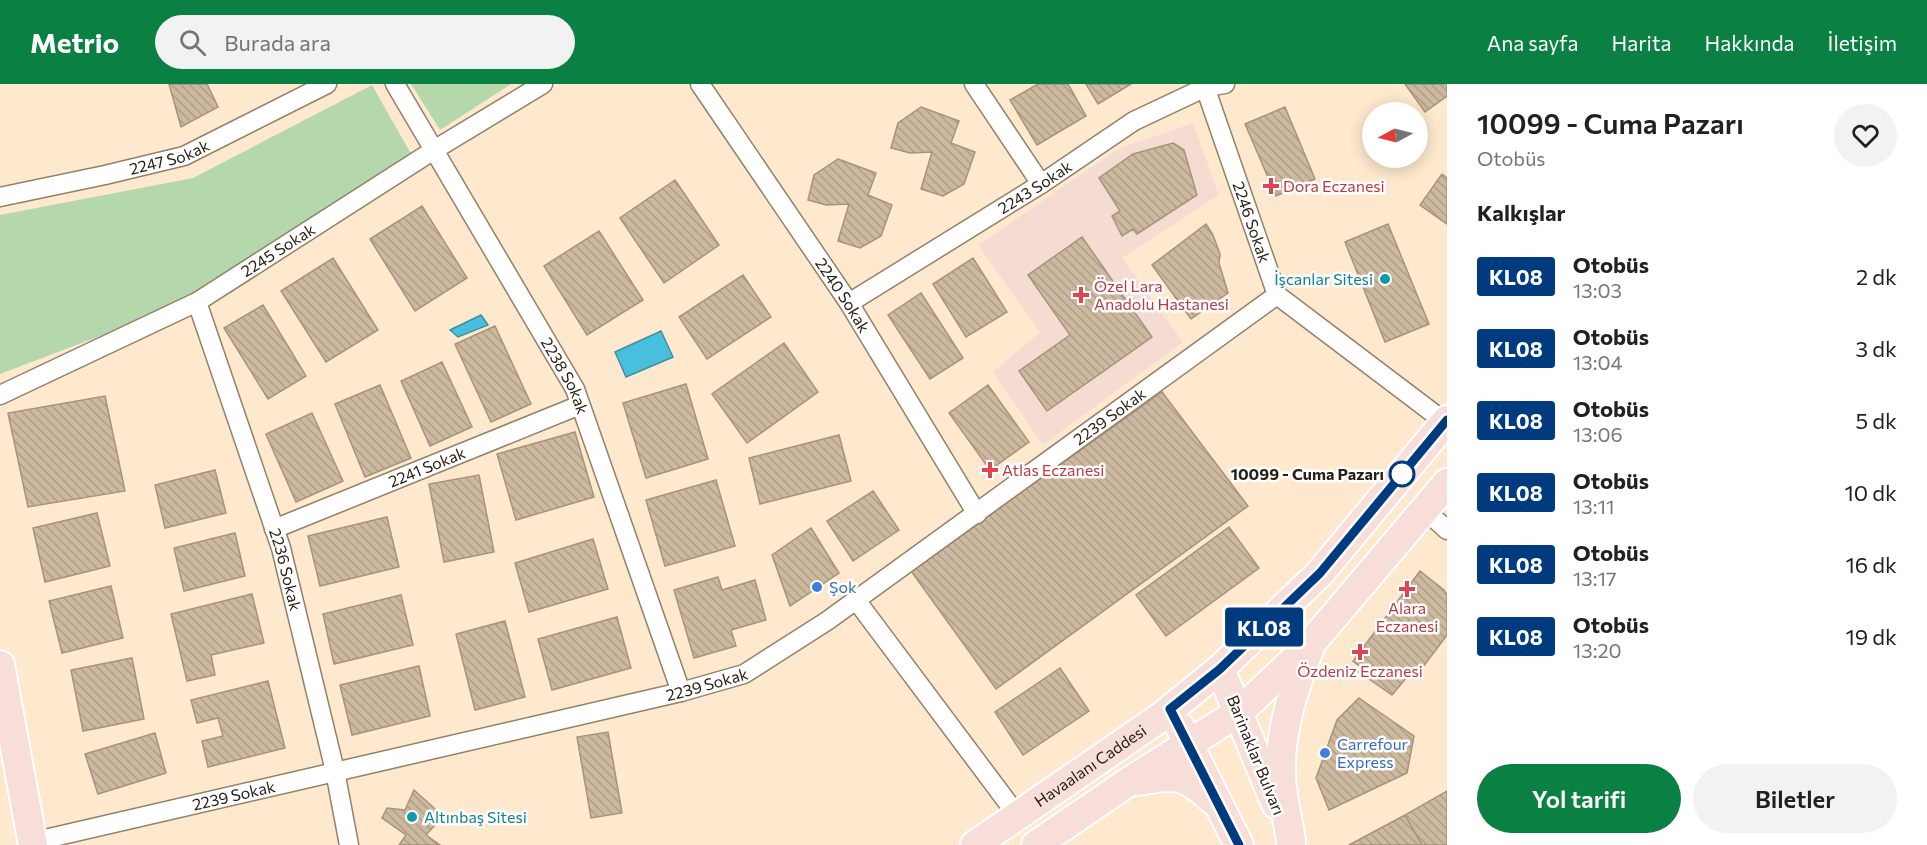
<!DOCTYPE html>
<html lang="tr">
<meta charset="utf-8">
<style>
body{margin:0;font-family:Commissioner,sans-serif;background:#f2f2f2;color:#202124;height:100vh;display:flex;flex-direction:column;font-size:22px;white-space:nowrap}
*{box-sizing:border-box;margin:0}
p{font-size:20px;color:#757577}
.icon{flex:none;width:33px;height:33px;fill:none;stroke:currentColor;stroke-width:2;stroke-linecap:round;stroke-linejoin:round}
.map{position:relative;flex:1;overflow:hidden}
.details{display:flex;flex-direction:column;background:#fff;width:480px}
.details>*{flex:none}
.badge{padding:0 12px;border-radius:4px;font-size:21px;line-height:39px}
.needle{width:39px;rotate:263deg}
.buttons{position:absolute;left:1362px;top:18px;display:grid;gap:12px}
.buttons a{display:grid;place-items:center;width:66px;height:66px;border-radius:50%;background:#fff;box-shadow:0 3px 15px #0003;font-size:30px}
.map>.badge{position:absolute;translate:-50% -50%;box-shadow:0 0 0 3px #fff}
h2{padding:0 30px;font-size:22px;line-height:54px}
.round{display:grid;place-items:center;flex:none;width:63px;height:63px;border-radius:32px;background:#f2f2f2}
.headline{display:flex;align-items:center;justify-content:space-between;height:102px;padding:0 30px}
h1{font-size:28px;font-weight:600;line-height:45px}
.button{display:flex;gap:12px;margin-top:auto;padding:12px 30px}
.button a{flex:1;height:69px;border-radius:36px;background:#0b8043;color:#fff;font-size:24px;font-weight:600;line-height:69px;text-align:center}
.button a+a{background:#f2f2f2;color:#202124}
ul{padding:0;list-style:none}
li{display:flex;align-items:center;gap:18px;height:72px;padding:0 30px}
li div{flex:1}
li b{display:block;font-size:22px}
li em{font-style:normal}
li .badge{min-width:66px;font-weight:700;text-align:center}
header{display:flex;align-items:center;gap:36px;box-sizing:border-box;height:84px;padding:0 30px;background:#0b8043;color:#fff}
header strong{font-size:28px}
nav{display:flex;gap:33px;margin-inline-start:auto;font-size:21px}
.search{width:420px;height:54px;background:#f2f2f2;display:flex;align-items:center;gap:15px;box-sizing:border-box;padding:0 21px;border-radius:33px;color:#757577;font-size:22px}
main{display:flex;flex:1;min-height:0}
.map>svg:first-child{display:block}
</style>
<header>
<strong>Metrio</strong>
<div class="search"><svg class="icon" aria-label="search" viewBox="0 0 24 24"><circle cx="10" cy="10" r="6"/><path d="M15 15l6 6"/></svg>Burada ara</div>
<nav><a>Ana sayfa</a><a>Harita</a><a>Hakkında</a><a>İletişim</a></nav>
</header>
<main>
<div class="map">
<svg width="1447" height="761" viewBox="0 0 1447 761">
<defs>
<pattern id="building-back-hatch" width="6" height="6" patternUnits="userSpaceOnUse" patternTransform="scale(1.5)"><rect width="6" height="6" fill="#cdb99f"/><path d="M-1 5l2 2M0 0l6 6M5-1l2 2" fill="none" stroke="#b09f88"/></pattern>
</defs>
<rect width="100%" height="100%" fill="#fee9ce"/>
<!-- medical -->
<path fill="#f5dcd3" d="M 1193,39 L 1219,111 L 1122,174 L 1183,258 L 1043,361 L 993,288 L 1040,248 L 978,161 L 1118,65 Z"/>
<!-- green -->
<path fill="#b4d8ac" d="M 411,0 L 511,0 L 440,46 Z
M 372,1 L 414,75 L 187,219 L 0,290 L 0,131 L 193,94 Z"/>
<!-- water -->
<path fill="#48bfdd" stroke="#3e8fa1" stroke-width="1.5" d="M 481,231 L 488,241 L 458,253 L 450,246 Z
M 661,247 L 673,273 L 626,293 L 615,268 Z"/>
<!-- building -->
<path fill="url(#building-back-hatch)" stroke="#a6937a" stroke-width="1.5" d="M 169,0 L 207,0 L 218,23 L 181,43 Z
M 1038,0 L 1068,0 L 1086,32 L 1037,61 L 1010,16 Z
M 1086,0 L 1131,0 L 1098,20 Z
M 1405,0 L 1447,0 L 1447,12 L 1425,28 Z
M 921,23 L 959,37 L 951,59 L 975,68 L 964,100 L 943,112 L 921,105 L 932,68 L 910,69 L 891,64 L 898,39 Z
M 1285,23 L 1315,95 L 1276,112 L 1245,40 Z
M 1173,59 L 1184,66 L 1197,111 L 1137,150 L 1133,145 L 1122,152 L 1112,132 L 1120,127 L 1099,94 L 1133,70 Z
M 838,75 L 876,89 L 868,111 L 892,121 L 881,152 L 860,164 L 838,157 L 849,120 L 826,121 L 808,116 L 814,91 Z
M 1442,90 L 1447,94 L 1447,140 L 1420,121 Z
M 675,96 L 719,161 L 664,199 L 620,134 Z
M 422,122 L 467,194 L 415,227 L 370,155 Z
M 1206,140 L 1213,151 L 1220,170 L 1219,179 L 1228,209 L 1191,235 L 1152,181 Z
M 1388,140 L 1429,240 L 1385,258 L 1345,158 Z
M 599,147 L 643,216 L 587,251 L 544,182 Z
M 1082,153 L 1152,253 L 1047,327 L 1019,287 L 1070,251 L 1028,191 Z
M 333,174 L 378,246 L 326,278 L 281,207 Z
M 973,174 L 1007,228 L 966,253 L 933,200 Z
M 743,191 L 771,233 L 707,275 L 679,233 Z
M 921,209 L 963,274 L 930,295 L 888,231 Z
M 263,221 L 306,292 L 268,315 L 224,244 Z
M 495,242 L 531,320 L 491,338 L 455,260 Z
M 784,259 L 818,308 L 747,359 L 712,310 Z
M 442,278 L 472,343 L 430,362 L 401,297 Z
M 686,300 L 708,375 L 646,394 L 623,319 Z
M 380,301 L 411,374 L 365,393 L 335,320 Z
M 988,301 L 1029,358 L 990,386 L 949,329 Z
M 1162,308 L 1248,422 L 996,605 L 911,487 Z
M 105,312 L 125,407 L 28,423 L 8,329 Z
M 312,329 L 343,397 L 296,418 L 266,350 Z
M 575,348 L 594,413 L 516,436 L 497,370 Z
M 839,351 L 851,397 L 760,420 L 749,374 Z
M 215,386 L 226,429 L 165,444 L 155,401 Z
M 479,391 L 494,468 L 444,478 L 429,400 Z
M 716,396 L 735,462 L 665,482 L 646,416 Z
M 873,407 L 899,446 L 853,477 L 827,437 Z
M 97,429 L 110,482 L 45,498 L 33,444 Z
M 387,433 L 399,483 L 320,502 L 308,452 Z
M 1229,443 L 1259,484 L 1166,552 L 1136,511 Z
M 811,444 L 839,489 L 790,522 L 772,471 Z
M 235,449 L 245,492 L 184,507 L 174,464 Z
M 593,455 L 608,505 L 529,528 L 515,479 Z
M 1420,487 L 1444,506 L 1447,511 L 1447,551 L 1414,595 L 1407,593 L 1392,611 L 1359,588 L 1362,584 L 1353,577 Z
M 718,493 L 722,506 L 755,496 L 766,536 L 731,546 L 736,562 L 694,574 L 674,506 Z
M 111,502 L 123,554 L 62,569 L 49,517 Z
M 252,510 L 264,559 L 211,571 L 215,591 L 187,597 L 171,530 Z
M 401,511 L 413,561 L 334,580 L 323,530 Z
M 617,533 L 631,584 L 552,606 L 538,555 Z
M 505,537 L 525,613 L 475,626 L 456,550 Z
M 132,574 L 144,635 L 83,647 L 71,586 Z
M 419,582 L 430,632 L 352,651 L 340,601 Z
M 1060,584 L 1089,627 L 1023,671 L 995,628 Z
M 268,597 L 285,664 L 208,683 L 202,657 L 223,652 L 218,634 L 197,639 L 191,616 Z
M 1359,614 L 1414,652 L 1407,689 L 1329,726 L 1316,694 L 1337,636 Z
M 608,648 L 622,729 L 591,734 L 577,653 Z
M 155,649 L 166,689 L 98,710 L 85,670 Z
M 414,706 L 443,732 L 426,751 L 440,761 L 399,761 L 406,751 L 382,734 L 387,724 L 405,726 Z
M 1447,707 L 1447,761 L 1422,761 L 1405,731 Z
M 1405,731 L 1422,761 L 1349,761 Z"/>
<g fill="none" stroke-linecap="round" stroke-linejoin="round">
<!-- street casing -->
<g stroke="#938067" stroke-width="21">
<g id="street">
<path id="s1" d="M 395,0 L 575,305 L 681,608"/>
<path id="s2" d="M 700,0 L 849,219 L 977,430"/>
<path d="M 974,0 L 1041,100"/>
<path id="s3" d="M 1204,0 L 1277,211 L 1445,338"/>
<path id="s4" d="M 0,113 L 105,91 L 184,72 L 327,0"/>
<path id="s5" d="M 197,218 L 281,464 L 335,687 L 349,761"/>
<path id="s6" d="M 849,219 L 1041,100 L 1134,37 L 1206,3 L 1225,0"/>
<path id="s7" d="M 0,311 L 197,218 L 434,66 L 543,0"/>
<path d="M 1425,426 L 1447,446"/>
<path id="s8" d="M 274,445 L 580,321"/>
<path d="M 856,516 L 1017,731"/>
<path id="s9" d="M 32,758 L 681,608 L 744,590 L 827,537 L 1277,211"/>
</g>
</g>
<!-- primary casing -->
<g stroke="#fff" stroke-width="32">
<g id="primary">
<path d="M 0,581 L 33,761"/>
<path d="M 1220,585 L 1276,720"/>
<path d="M 1180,643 L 1239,761"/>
<path d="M 1138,697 C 1179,690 1184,690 1215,718"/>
<path d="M 1291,757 C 1288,736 1282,714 1281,693 C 1279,648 1293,607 1309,566"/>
<path id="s10" d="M 975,761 L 1161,633 L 1220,585 L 1320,489 L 1447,336"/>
<path d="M 1036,761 L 1127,699 L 1239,628 L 1308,563 L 1447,399"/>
</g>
</g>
<!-- street -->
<use href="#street" stroke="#fff" stroke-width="18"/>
<!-- primary -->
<use href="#primary" stroke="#f7ded9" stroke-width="28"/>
</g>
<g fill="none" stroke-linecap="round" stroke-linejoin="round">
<!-- line casing -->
<g stroke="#fff" stroke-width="14">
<path id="line" d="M 1239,761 L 1170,625 L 1220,585 L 1320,489 L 1447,336"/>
</g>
<!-- line -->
<use href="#line" stroke="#003b80" stroke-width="9"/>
</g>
<!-- markers -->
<g fill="#e0444e" stroke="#fff" stroke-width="2">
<path d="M1268 93h6v6h6v6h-6v6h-6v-6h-6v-6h6z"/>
<path d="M1078 202h6v6h6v6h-6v6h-6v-6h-6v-6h6z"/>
<path d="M987 377h6v6h6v6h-6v6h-6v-6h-6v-6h6z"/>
<path d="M1404 496h6v6h6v6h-6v6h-6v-6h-6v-6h6z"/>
<path d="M1357 559h6v6h6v6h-6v6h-6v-6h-6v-6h6z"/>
</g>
<g fill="#0f9aa8" stroke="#fff" stroke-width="2">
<circle cx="1385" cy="195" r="6"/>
<circle cx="412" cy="733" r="6"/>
</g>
<circle fill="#fff" stroke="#003b80" stroke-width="3" cx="1402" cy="390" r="12"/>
<g fill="#3f7fe0" stroke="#fff" stroke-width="2">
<circle cx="817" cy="503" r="6"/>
<circle cx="1325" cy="669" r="6"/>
</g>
<g text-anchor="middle" stroke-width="5" stroke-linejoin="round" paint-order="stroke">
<!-- street labels -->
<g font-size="16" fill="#272016" stroke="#fff">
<text dy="6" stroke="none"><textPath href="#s4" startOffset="174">2247 Sokak</textPath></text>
<text dy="6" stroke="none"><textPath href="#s6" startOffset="219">2243 Sokak</textPath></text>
<text dy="6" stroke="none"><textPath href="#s3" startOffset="146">2246 Sokak</textPath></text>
<text dy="6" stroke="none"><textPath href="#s7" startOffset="314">2245 Sokak</textPath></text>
<text dy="6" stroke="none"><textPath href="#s2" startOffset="255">2240 Sokak</textPath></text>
<text dy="6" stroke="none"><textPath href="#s1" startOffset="338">2238 Sokak</textPath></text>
<text dy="6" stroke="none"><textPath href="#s9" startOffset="1179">2239 Sokak</textPath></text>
<text dy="6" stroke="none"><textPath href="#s8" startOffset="165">2241 Sokak</textPath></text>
<text dy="6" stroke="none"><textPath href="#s5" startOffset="282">2236 Sokak</textPath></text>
<text dy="6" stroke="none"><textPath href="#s9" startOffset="693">2239 Sokak</textPath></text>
<text transform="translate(1256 671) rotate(68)" y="6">Barinaklar Bulvarı</text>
<text dy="6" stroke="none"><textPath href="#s10" startOffset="140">Havaalanı Caddesi</textPath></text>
<text dy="6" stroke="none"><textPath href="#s9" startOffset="207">2239 Sokak</textPath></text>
</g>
<!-- health labels -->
<g font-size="16" fill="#be3a42" stroke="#fff" text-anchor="start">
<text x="1283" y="108">Dora Eczanesi</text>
<text x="1094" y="208">Özel Lara<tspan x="1094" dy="18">Anadolu Hastanesi</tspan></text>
<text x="1002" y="392">Atlas Eczanesi</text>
<text x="1407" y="530" text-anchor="middle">Alara<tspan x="1407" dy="18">Eczanesi</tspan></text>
<text x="1360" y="593" text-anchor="middle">Özdeniz Eczanesi</text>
</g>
<!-- culture labels -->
<g font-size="16" fill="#0d838f" stroke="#fff" text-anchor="end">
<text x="1373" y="201">İşcanlar Sitesi</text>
<text x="424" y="739" text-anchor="start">Altınbaş Sitesi</text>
</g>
<!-- stop labels -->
<g font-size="16" font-weight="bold" fill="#272016" stroke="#fff" text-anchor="end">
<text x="1384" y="396">10099 - Cuma Pazarı</text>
</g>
<!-- shop labels -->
<g font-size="16" fill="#366cbe" stroke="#fff" text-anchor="start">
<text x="829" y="509">Şok</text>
<text x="1337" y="666">Carrefour<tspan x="1337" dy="18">Express</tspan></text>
</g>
</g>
</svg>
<div class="buttons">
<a><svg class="needle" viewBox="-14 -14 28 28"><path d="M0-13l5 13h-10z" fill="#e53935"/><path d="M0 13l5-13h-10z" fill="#757577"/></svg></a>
</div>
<b class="badge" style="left:1264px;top:543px;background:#003b80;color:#fff">KL08</b>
</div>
<section class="details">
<div class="headline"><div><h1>10099 - Cuma Pazarı</h1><p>Otobüs</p></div><a class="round"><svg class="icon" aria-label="heart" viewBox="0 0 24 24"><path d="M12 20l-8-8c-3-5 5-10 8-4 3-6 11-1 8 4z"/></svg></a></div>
<h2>Kalkışlar</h2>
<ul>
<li><span class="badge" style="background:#003b80;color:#fff">KL08</span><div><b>Otobüs</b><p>13:03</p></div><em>2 dk</em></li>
<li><span class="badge" style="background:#003b80;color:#fff">KL08</span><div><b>Otobüs</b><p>13:04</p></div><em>3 dk</em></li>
<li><span class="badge" style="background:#003b80;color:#fff">KL08</span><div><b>Otobüs</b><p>13:06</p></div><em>5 dk</em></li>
<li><span class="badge" style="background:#003b80;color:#fff">KL08</span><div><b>Otobüs</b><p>13:11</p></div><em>10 dk</em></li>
<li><span class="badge" style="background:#003b80;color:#fff">KL08</span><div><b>Otobüs</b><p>13:17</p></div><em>16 dk</em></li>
<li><span class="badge" style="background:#003b80;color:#fff">KL08</span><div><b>Otobüs</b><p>13:20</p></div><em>19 dk</em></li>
</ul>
<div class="button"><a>Yol tarifi</a><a>Biletler</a></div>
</section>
</main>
